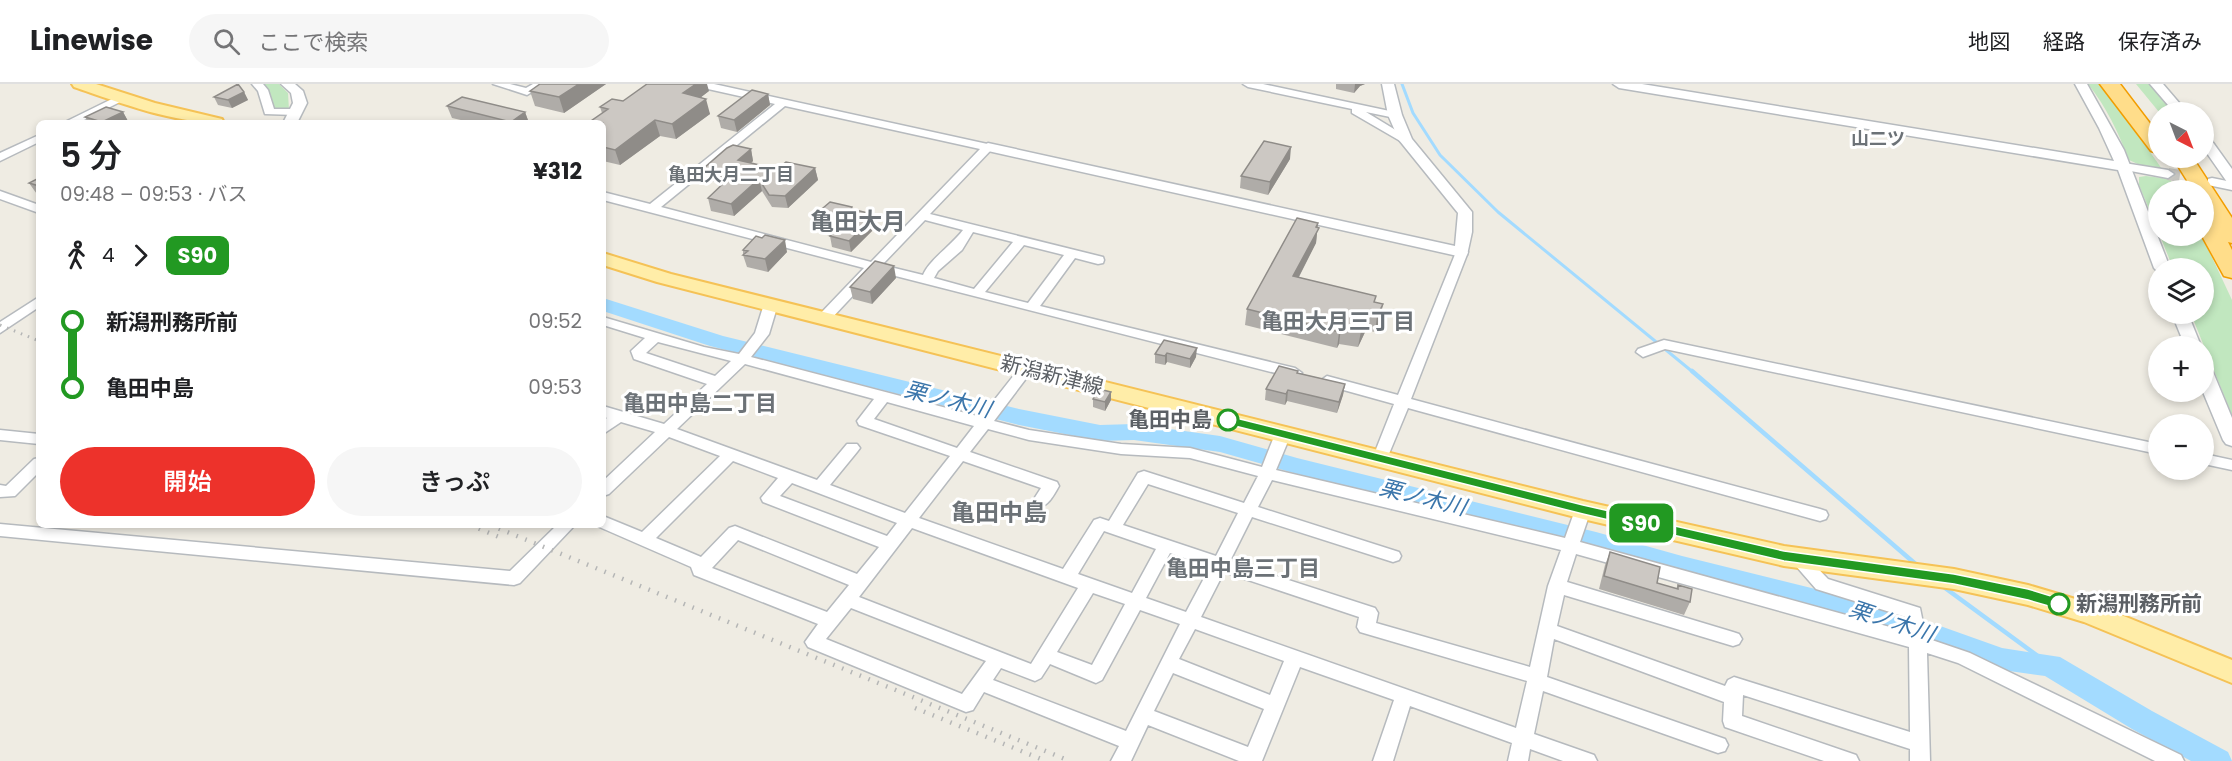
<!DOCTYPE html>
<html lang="ja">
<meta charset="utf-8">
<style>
body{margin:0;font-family:Poppins,"Noto Sans JP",sans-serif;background:#f6f6f6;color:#202124;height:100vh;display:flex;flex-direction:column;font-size:22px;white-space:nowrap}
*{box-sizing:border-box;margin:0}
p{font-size:20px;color:#757577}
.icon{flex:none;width:33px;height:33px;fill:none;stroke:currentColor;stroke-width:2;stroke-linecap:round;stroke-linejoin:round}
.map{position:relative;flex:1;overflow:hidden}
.details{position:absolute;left:36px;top:36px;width:570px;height:408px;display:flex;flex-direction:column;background:#fff;border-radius:9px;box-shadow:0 3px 9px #0003}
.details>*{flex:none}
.badge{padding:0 12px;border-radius:9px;font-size:21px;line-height:39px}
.needle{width:39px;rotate:138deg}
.controls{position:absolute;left:2148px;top:18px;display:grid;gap:12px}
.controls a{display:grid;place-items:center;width:66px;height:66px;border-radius:50%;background:#fff;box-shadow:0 3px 9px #0003;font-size:30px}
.map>.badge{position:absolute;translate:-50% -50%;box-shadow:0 0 0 3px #fff}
.legs{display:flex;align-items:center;gap:9px;height:66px;padding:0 24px;font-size:20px}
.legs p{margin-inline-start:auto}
.head{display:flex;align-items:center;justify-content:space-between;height:102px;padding:0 24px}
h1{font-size:33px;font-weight:600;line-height:45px}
.primary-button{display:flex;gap:12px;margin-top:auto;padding:12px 24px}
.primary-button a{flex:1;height:69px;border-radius:36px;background:#ed322b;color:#fff;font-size:24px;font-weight:600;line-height:69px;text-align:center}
.primary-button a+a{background:#f6f6f6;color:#202124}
ul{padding:0 24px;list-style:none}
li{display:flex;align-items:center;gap:21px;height:66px;font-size:22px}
li i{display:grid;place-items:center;width:9px;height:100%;margin:0 8px;background:currentColor}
li i::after{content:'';width:15px;height:15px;margin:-8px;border:4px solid;border-radius:50%;background:#fff}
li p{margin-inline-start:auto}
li:first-child i{background:linear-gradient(#0000 50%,currentColor 0)}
li:last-child i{background:linear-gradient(currentColor 50%,#0000 0)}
header{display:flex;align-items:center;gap:36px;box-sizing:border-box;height:84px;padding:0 30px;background:#fff;border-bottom:2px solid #e0e0e0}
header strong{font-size:28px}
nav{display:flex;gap:33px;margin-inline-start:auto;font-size:21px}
.search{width:420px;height:54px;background:#f6f6f6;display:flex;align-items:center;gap:15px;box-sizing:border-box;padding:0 21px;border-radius:33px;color:#757577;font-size:22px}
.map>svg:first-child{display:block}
</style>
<header>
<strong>Linewise</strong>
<div class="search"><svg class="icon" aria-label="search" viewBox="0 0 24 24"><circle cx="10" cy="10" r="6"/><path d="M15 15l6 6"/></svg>ここで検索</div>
<nav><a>地図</a><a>経路</a><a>保存済み</a></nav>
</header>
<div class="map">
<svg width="2232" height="677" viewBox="0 0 2232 677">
<rect width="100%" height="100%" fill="#efece3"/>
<!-- green -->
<path fill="#c1e7bf" d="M 263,0 L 279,0 L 288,9 L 289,26 L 272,26 Z
M 2088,0 L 2102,0 L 2162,85 L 2142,82 L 2129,76 C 2118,48 2107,24 2088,0 Z
M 2136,0 L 2154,0 L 2179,28 L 2159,28 Z
M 2146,92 L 2170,95 L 2176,106 L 2158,106 L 2158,147 L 2139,101 L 2139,93 Z
M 2160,152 L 2202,152 L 2232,216 L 2232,331 L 2191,230 L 2204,230 L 2204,184 L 2173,184 Z"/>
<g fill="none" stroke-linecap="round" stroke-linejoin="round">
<!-- stream-far1 -->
<path stroke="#a3dbff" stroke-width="3" d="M 1402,0 L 1413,29 L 1440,71 L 1498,128 L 1694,289"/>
<!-- stream -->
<path stroke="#a3dbff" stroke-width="4.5" d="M 1692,287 L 1919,483
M 1941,501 L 2050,581"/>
<!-- river -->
<path fill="#a3dbff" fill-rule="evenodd" d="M 603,214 L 723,252 L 1019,325 L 1100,341 L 1134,340 L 1220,352 L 1297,374 L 1596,448 L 1682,472 L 1884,522 L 2002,564 L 2060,573 L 2152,627 L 2228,668 L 2232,677 L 2191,677 L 2132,645 L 2045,592 L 2002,586 L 1880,541 L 1682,492 L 1596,466 L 1297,390 L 1220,368 L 1134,356 L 1100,357 L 1019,341 L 710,262 L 603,227 Z"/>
<!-- minor-tunnel -->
<path stroke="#cac9c4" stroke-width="12" stroke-dasharray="12 6" stroke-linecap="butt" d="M 2168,90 L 2203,96"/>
<!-- minor casing -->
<g stroke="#b6babe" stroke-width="3">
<path id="minor" d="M 252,0 L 263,0 L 268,6 L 274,25 L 295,25 L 301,28 L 295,31 L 265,30 L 258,7 Z
M 493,0 L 510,0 L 526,4 L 533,0 L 545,0 L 527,11 Z
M 694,0 L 714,0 L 992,61 L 992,65 L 930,130 L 1103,173 L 1104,176 L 1103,179 L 1098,180 L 1075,174 L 1040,222 L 1295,284 L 1302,289 L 1295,294 L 876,187 L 830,236 L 820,236 L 818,233 L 820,230 L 864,184 L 603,116 L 603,108 L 650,120 L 775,20 L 699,3 ZM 785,22 L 980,65 L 871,178 L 661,123 ZM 925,136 L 963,146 C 951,162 930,175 923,191 L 882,181 ZM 973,148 L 1013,158 L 974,205 L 934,194 L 938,187 L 962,166 ZM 1024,161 L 1064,171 L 1028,219 L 985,208 Z
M 1243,0 L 1263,0 L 1399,29 L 1399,33 L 1395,34 L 1366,28 L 1412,56 L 1410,58 L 1402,58 L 1352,29 L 1352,25 L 1248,3 Z
M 120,11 L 125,14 L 124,16 L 78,39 L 63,39 Z
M 39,51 L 39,58 L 0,77 L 0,69 Z
M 2124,79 L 2168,86 L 2174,90 L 2168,94 L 2120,85 L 2120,81 Z
M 2212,94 L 2232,98 L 2232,106 L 2208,101 L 2208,95 Z
M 0,107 L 39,121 L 39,129 L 0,115 Z
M 1462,164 L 1468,168 L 1411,315 L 1820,425 L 1826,427 L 1828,431 L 1826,435 L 1820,437 L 1408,324 L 1386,377 L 1376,377 L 1373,373 L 1394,320 L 1322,300 L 1320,297 L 1327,292 L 1398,311 L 1456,168 Z
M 39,213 L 39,223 L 0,249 L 0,238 Z
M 771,216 L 778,220 L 769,250 L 751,273 L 981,333 L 1022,281 L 1027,279 L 1034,284 L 994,337 L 1029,346 L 1121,360 L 1190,364 L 1262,383 L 1275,350 L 1283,345 L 1291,350 L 1276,386 L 1565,454 L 1575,426 L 1577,422 L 1589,422 L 1591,426 L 1580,458 L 1908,548 L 1906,533 L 1816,505 L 1789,474 L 1791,469 L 1797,468 L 1803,469 L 1828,495 L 1920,524 L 1926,554 L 1970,569 L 2181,671 L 2184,677 L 2155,677 L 1958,579 L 1927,569 L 1930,677 L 1910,677 L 1910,665 L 1743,611 L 1742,632 L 1856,671 L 1859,677 L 1824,677 L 1725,643 L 1723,637 L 1724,618 L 1554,555 L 1547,593 L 1725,655 L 1728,661 L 1725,667 L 1718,669 L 1543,607 L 1534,650 L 1594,671 L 1597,677 L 1563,677 L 1530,665 L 1528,677 L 1508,677 L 1512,659 L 1410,622 L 1393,677 L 1373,677 L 1394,616 L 1300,583 L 1262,677 L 1239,677 L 1148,641 L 1131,677 L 1111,677 L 1119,662 L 984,608 L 973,626 L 966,628 L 808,563 L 805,558 L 818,540 L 694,491 L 691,483 L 597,442 L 603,441 L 603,432 L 642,448 L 720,372 L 669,353 L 609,410 L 603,412 L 603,397 L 655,348 L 621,338 L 603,350 L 603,337 L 607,334 L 603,332 L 603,322 L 664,340 L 707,300 L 634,275 L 631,267 L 645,254 L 603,241 L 603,233 L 704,263 L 739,270 L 755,249 L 764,220 ZM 658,258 L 731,277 L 715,292 L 646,269 ZM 745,280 L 874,315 L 857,337 L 859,341 L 950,372 L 905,429 L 830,401 L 857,368 L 860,364 L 857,360 L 847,360 L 817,396 L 677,345 ZM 887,318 L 974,342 L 957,364 L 874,335 ZM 988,345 L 1029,356 L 1121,370 L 1190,374 L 1258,392 L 1244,419 L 1144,387 L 1138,389 L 1109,437 L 1100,434 L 1094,436 L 1063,485 L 919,434 L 963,377 L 1041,404 L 1032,418 L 1034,422 C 1047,426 1053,412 1059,402 L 1057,398 L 970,368 ZM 733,377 L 778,394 L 761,414 L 763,418 L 879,463 L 857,490 L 735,442 L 729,444 L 701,473 L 656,454 ZM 1272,396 L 1561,466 L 1548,502 L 1530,583 L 1376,539 L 1378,529 L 1375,524 L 1230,477 L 1252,433 L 1393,478 L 1399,476 L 1401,472 L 1399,468 L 1258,423 ZM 792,399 L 897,439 L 887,452 L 780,412 ZM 1148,400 L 1238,429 L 1216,472 L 1123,441 ZM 912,444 L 1078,504 L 1031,580 L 859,513 ZM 1104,447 L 1156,465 L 1132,509 L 1078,490 ZM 738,456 L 849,501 L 827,528 L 712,484 ZM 1170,469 L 1210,483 L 1186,528 L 1146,514 ZM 1576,470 L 1909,563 L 1910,648 L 1734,593 L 1728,596 L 1725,602 L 1557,542 L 1564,511 L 1733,562 L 1739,560 L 1742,555 L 1739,550 L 1733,548 L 1567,498 ZM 1224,488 L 1359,533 L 1357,543 L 1360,548 L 1527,597 L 1516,644 L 1201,533 ZM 1093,509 L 1125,520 L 1092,581 L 1057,568 ZM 851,524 L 986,577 L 962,610 L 826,555 ZM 1140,526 L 1180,540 L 1126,647 L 993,596 L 1001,584 L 1035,597 L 1041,594 L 1050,580 L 1096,599 L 1102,596 ZM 1195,545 L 1284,577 L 1270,611 L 1179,575 ZM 1173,589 L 1264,625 L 1248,663 L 1154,627 Z
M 1664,256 L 2158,360 L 2158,370 L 1665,265 L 1643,273 L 1636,268 L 1638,265 Z
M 0,346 L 39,350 L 39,360 L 0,356 Z
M 2204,370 L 2232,376 L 2232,386 L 2204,380 Z
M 39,374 L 39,388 L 15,412 L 0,413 L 0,401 L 6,402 L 34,375 Z
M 0,440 L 510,487 L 557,441 L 575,441 L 520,499 L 514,501 L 0,452 Z"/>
</g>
<!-- tertiary casing -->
<g stroke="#b6babe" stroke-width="3">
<path id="tertiary" d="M 281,0 L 295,0 L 303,7 L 307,19 L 297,39 L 283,39 L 293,19 L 291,9 Z
M 1382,0 L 1394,0 L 1402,31 L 1412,55 L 1472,128 L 1472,148 L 1467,171 L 1462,173 L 988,67 L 981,63 L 988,59 L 1455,162 L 1458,129 L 1399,56 L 1388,31 Z
M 1613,0 L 1642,0 L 2114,77 L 2099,44 L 2075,0 L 2087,0 L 2124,66 L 2170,184 L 2158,184 L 2158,188 L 2154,184 L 2118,86 L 1619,4 Z
M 2150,0 L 2163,0 L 2187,28 L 2174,28 Z
M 2204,52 L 2209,53 L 2232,85 L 2232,99 L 2227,98 L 2204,65 Z
M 2172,230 L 2188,230 L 2201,262 L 2185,262 Z
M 2204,282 L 2210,284 L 2213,288 L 2232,334 L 2232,362 L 2226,360 L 2223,356 L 2203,308 Z"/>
</g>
<!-- primary casing -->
<g stroke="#f5c256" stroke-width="4">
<path id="primary" d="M 72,0 L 96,0 L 155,19 L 222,35 L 224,39 C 172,39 124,20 74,3 Z
M 603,169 L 671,190 L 1583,417 L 1784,462 L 1954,485 L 2028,501 L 2099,522 L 2232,576 L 2232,599 L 2084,538 L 2028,521 L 1954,505 L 1784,482 L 1583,435 L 657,198 L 603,181 Z"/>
</g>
<!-- motorway casing -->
<g stroke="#f29d00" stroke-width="3">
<path id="motorway" d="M 2100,0 L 2120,0 L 2158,50 L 2158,69 L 2151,67 Z
M 2173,74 L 2193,74 L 2232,134 L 2232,159 L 2228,158 L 2232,166 L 2232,194 L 2224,192 L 2202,152 L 2204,152 L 2204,128 L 2206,129 L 2204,124 L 2204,106 L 2193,106 Z"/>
</g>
<!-- minor -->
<use href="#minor" fill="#fff" fill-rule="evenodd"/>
<!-- tertiary -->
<use href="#tertiary" fill="#fff" fill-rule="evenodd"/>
<!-- primary -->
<use href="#primary" fill="#ffeda8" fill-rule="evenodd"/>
<!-- motorway -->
<use href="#motorway" fill="#ffdd8a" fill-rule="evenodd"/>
<!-- rail-far1 -->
<path stroke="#b5b6b6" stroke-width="3" stroke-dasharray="1.5 6" stroke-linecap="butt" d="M 0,241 L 39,257"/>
<!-- rail -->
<path stroke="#b5b6b6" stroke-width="4.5" stroke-dasharray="1.5 8" stroke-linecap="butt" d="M 470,441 L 499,453
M 490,441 L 1070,677
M 915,624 L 1046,677"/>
</g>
<!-- wall -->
<path fill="#afaca8" d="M 540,0 L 606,0 L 564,29 L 535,22 L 530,7 Z
M 1336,0 L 1365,0 L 1360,2 L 1354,9 L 1336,5 Z
M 709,7 L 701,13 L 710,30 L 676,55 L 660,52 L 620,81 L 603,77 L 603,39 L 602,29 L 600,23 Z
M 244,8 L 248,16 L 232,24 L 218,21 L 214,13 Z
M 768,10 L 770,21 L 737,48 L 721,44 L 718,32 Z
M 447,22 L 525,28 L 529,39 L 474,39 L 452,34 Z
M 123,28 L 129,39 L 89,39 L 85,33 Z
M 751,65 L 753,77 L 751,79 L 777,85 L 815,84 L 818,96 L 788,124 L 772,123 L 762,107 L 734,132 L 711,127 L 708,114 L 722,100 L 707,96 L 704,84 Z
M 1290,75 L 1268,111 L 1240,104 L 1241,92 Z
M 39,94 L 39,113 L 29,99 Z
M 852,125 L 868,129 L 869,132 L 875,144 L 851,168 L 832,163 L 830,152 L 824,150 L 823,143 L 817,142 L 815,131 Z
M 1318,139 L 1316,159 L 1299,193 L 1375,218 L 1380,236 L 1375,248 L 1366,246 L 1358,263 L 1339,260 L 1337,264 L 1245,241 L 1247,225 Z
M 762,154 L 787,168 L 768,188 L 747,183 L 743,171 L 743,166 Z
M 896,194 L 872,220 L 853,215 L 850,203 Z
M 1164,256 L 1196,273 L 1190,284 L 1167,278 L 1165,281 L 1155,279 L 1155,270 Z
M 1298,287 L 1298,289 L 1345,300 L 1343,311 L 1337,329 L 1287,317 L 1285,321 L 1265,316 L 1266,305 Z
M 1093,315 L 1111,316 L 1105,327 L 1093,323 Z
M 1610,468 L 1657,499 L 1676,505 L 1678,501 L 1690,518 L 1684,531 L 1599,505 L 1605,481 Z"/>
<!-- shaded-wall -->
<path fill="#8f8c88" d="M 579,0 L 606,0 L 564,29 L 559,13 Z
M 696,0 L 707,0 L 709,7 L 687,24 L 683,9 Z
M 1355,0 L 1365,0 L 1360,2 L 1354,9 Z
M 244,8 L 248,16 L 232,24 L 228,16 Z
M 768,10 L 770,21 L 737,48 L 734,36 Z
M 706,15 L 710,30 L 676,55 L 672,40 Z
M 123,28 L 129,39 L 102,38 Z
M 525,28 L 529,39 L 512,39 L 511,38 Z
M 655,36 L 660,52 L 620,81 L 615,66 Z
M 1291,63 L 1290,75 L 1268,111 L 1270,98 Z
M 751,65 L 753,77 L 741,88 L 738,76 Z
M 815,84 L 818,96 L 788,124 L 785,112 Z
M 759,95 L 762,107 L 734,132 L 731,120 Z
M 868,129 L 870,137 L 873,134 L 875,144 L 851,168 L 849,157 Z
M 1318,139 L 1316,159 L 1291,208 L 1293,192 Z
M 785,156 L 787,168 L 768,188 L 765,175 Z
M 894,182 L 896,194 L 872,220 L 870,208 Z
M 1383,220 L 1380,236 L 1375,248 L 1377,232 Z
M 1368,230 L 1366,246 L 1358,263 L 1361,247 Z
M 1341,244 L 1339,260 L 1337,264 L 1339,248 Z
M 1197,264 L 1196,273 L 1190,284 L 1190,275 Z
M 1167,269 L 1167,278 L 1165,281 L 1165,272 Z
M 1345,300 L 1343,311 L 1337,329 L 1339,318 Z
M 1288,306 L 1287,317 L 1285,321 L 1286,310 Z
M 1111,308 L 1111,316 L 1105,327 L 1105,318 Z"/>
<!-- building -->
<path fill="#ccc8c3" stroke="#8f8c88" stroke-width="1.5" d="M 238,0 L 244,8 L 228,16 L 214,13 Z
M 540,0 L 579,0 L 559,13 L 530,7 Z
M 647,0 L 696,0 L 683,9 L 706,15 L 672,40 L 655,36 L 615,66 L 603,63 L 603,39 L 588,39 L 608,25 L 600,23 L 612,15 L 623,17 Z
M 752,6 L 768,10 L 734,36 L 718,32 Z
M 462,13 L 525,28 L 511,38 L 447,22 Z
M 106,23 L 123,28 L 102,38 L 85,33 Z
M 1264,57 L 1291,63 L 1270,98 L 1241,92 Z
M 733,61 L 751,65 L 738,76 L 777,85 L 786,78 L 815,84 L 785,112 L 769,111 L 759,95 L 731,120 L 708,114 L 731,92 L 704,84 L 727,64 Z
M 39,94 L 39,102 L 29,99 Z
M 830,118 L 852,123 L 851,125 L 868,129 L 866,132 L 873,134 L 849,157 L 830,152 L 838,144 L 822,140 L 828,135 L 815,131 Z
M 1297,134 L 1318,139 L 1316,143 L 1319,144 L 1293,192 L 1376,212 L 1374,218 L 1383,220 L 1377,232 L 1368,230 L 1361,247 L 1341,244 L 1339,248 L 1247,225 Z
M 765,151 L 785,156 L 765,175 L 743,171 L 748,167 L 743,166 L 756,152 L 762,154 Z
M 875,177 L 894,182 L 870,208 L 850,203 Z
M 1164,256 L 1197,264 L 1190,275 L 1167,269 L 1165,272 L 1155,270 Z
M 1279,282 L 1298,287 L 1297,289 L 1345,300 L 1339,318 L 1288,306 L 1286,310 L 1266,305 Z
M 1099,305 L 1111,308 L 1105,318 L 1093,315 Z
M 1610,468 L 1660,483 L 1657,499 L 1678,505 L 1678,501 L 1692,505 L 1690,518 L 1604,492 Z"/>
<!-- line-1 -->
<path fill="#292" stroke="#fff" stroke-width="1.5" d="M 1228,332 L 1583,421 L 1784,467 L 1954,490 L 2028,505 L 2064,516 L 2066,520 L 2059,525 L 2028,516 L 1954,500 L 1784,477 L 1583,430 L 1223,339 L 1222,336 Z"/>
<!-- markers -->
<g fill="#fff" stroke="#292" stroke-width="3">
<circle cx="1228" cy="336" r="10"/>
<circle cx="2059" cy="520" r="10"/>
</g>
<g text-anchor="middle" stroke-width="6" stroke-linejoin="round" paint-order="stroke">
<!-- far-neighbourhood labels -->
<g font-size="18" font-weight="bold" fill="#6c7277" stroke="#fff">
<text x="1878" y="61">山二ツ</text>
<text x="731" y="97">亀田大月二丁目</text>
</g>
<!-- street labels -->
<g font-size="21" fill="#5c6065" stroke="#fff">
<text transform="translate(1052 291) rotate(14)" y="7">新潟新津線</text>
</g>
<!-- stop labels -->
<g font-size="21" font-weight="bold" fill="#5c6065" stroke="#fff" text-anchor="end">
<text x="1212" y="343">亀田中島</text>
<text x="2076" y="527" text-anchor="start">新潟刑務所前</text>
</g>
<!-- neighbourhood labels -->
<g font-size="22" font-weight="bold" fill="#6c7277" stroke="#fff">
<text x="1338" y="245">亀田大月三丁目</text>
<text x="700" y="327">亀田中島二丁目</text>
<text x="1243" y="492">亀田中島三丁目</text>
</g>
<!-- water labels -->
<g font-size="22" font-style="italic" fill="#3b76ab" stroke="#fff">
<text transform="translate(948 315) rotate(14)" y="8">栗ノ木川</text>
<text transform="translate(1423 413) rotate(14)" y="8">栗ノ木川</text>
<text transform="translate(1892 537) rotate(18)" y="8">栗ノ木川</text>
</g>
<!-- quarter labels -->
<g font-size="24" font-weight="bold" fill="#6c7277" stroke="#fff">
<text x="858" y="146">亀田大月</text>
<text x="999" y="437">亀田中島</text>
</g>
</g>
</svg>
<div class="controls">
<a><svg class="needle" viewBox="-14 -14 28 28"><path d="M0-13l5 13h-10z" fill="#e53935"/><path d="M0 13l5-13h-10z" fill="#757577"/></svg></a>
<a><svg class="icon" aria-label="locate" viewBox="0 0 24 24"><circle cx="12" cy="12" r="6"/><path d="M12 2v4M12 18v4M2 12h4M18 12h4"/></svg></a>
<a><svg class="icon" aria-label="layers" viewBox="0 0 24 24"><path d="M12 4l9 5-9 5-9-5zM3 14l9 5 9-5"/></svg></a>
<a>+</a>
<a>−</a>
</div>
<b class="badge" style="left:1641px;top:439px;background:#292;color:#fff">S90</b>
<section class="details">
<div class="head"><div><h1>5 分</h1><p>09:48 – 09:53 · バス</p></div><b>¥312</b></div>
<div class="legs"><svg class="icon" aria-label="walk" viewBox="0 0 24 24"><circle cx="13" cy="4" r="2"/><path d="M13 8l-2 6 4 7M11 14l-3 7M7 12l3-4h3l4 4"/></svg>4<svg class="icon" aria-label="forward" viewBox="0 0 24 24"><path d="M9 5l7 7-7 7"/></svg><b class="badge" style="background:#292;color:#fff">S90</b></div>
<ul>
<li><i style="color:#292"></i><b>新潟刑務所前</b><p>09:52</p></li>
<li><i style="color:#292"></i><b>亀田中島</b><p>09:53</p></li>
</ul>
<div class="primary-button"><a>開始</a><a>きっぷ</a></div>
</section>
</div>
